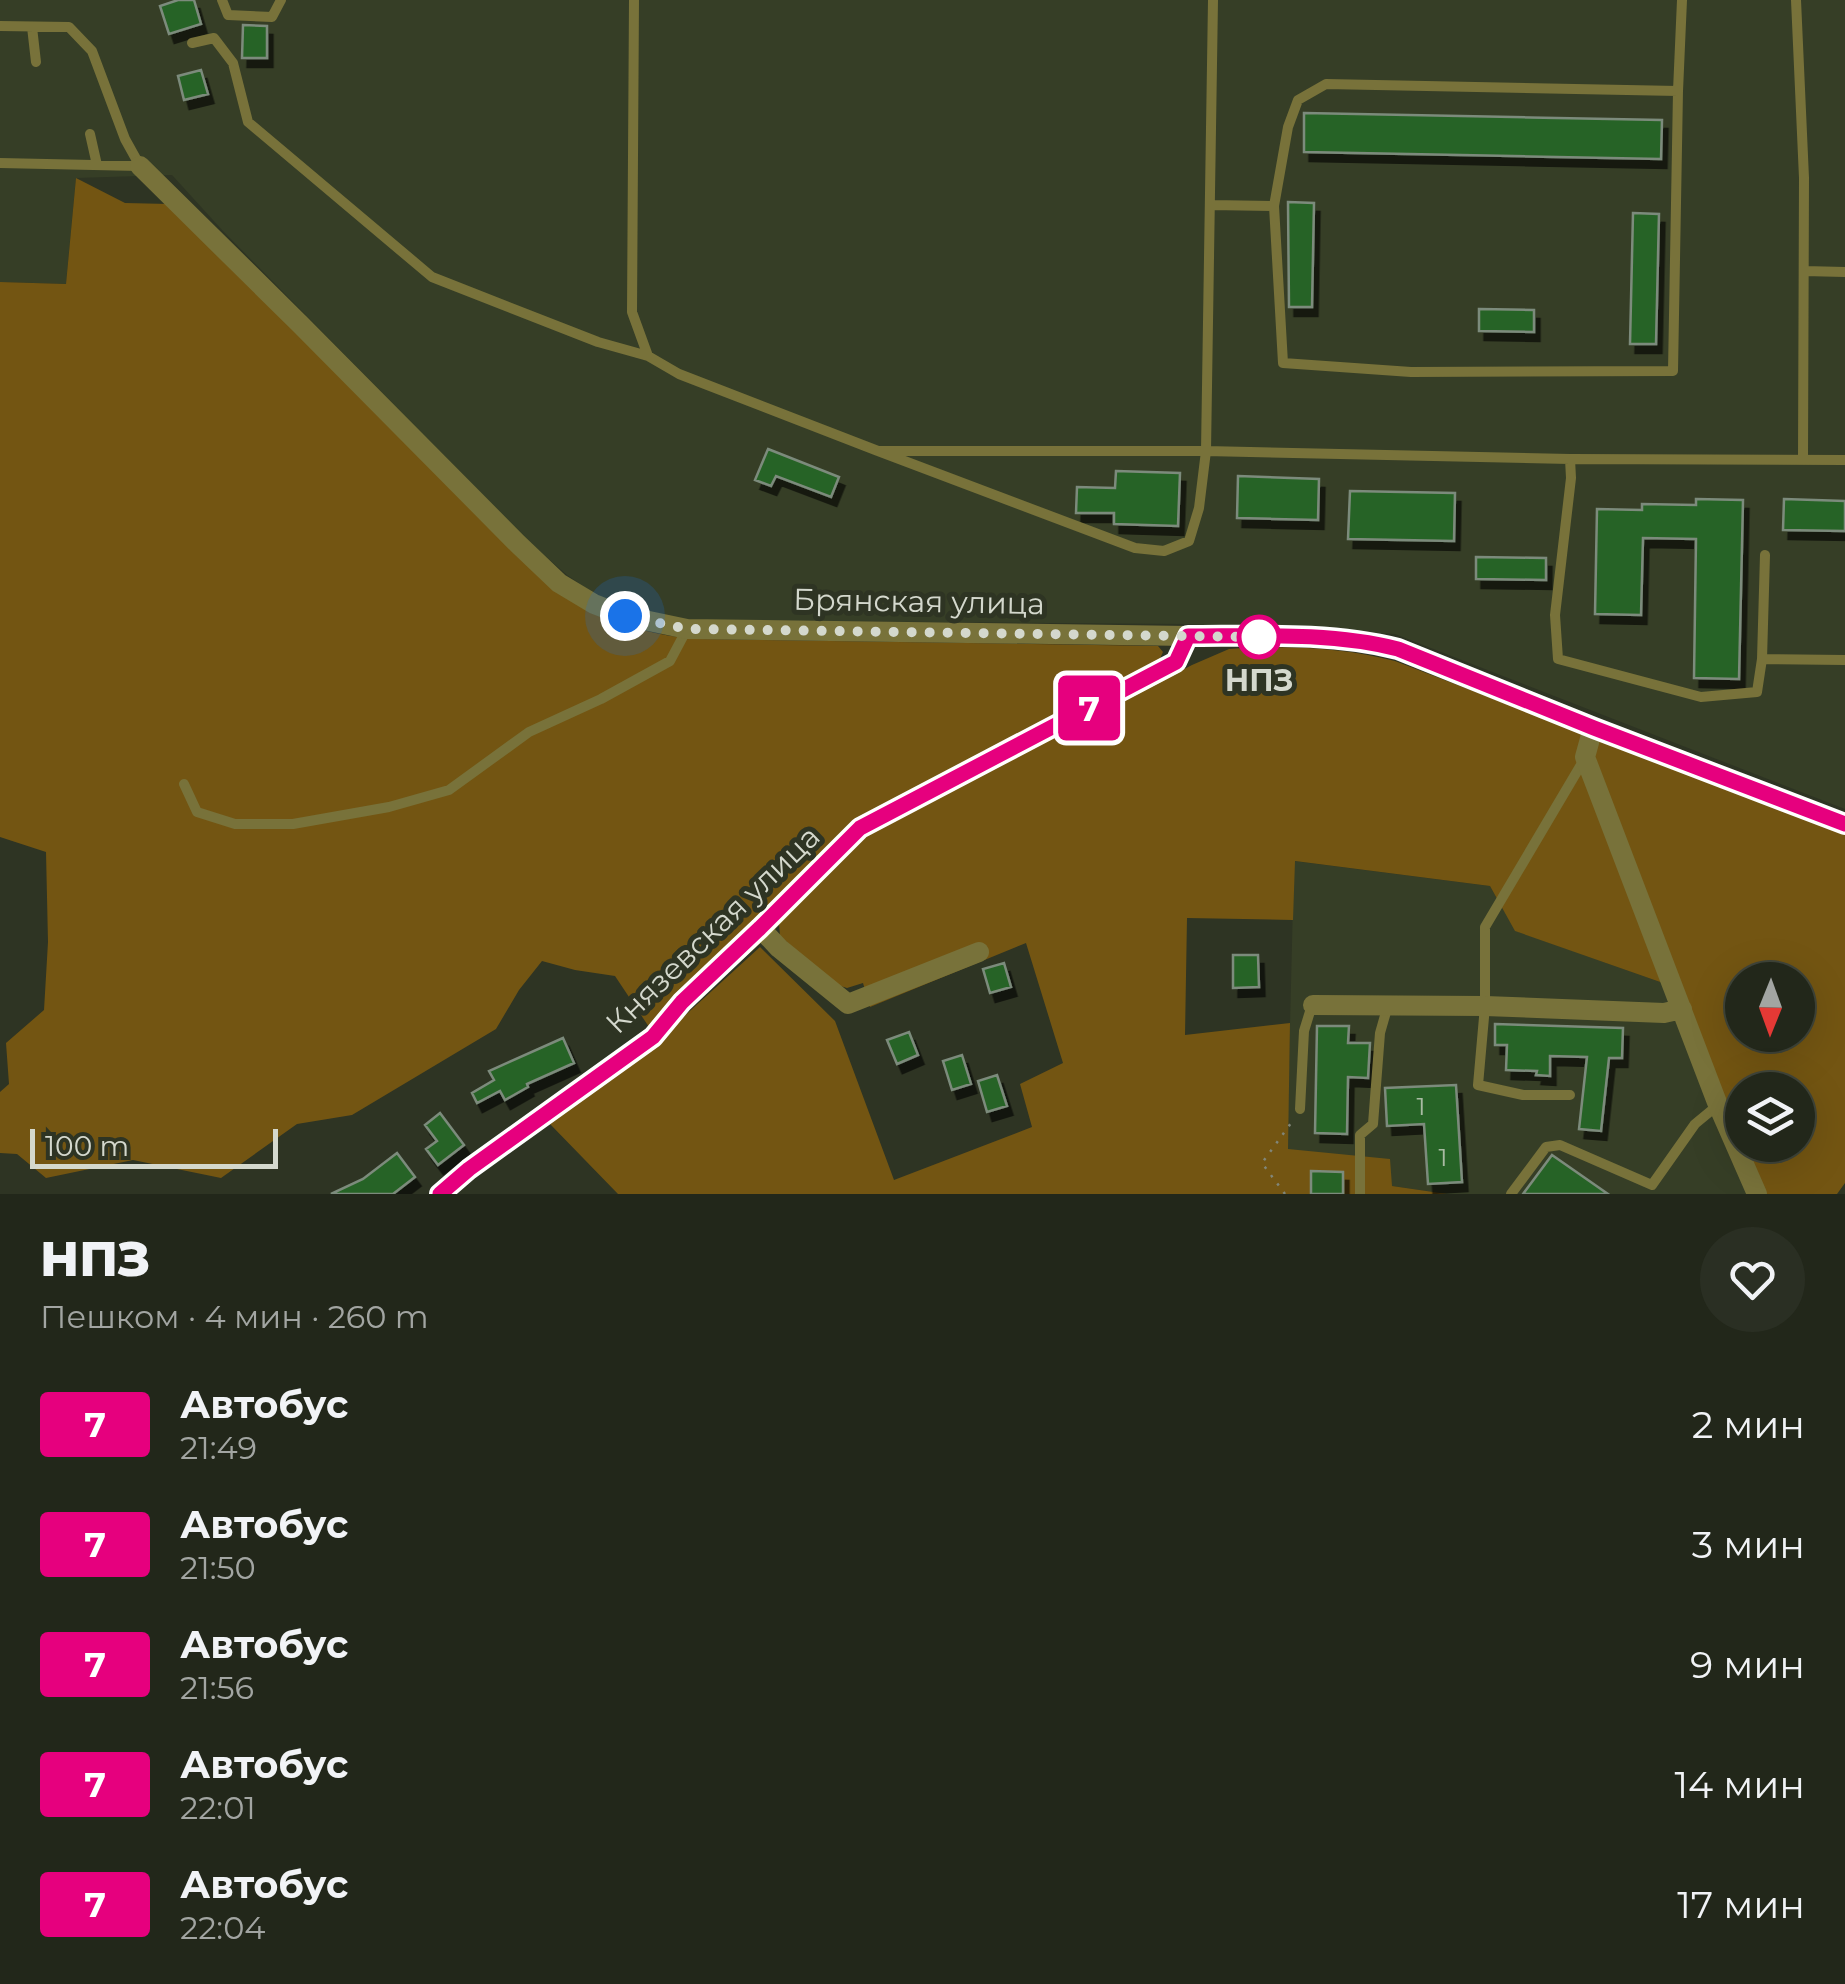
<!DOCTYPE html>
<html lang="ru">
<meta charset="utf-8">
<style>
body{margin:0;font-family:Montserrat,sans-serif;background:#2a2f23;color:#f1f3f6;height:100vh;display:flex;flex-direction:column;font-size:38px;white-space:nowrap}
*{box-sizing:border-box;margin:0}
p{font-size:32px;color:#a2a5a2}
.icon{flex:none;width:55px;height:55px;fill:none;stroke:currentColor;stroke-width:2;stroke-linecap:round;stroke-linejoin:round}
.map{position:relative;height:1194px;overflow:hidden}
.panel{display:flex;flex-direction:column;background:#22271a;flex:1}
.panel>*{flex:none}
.badge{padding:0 20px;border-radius:8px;font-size:35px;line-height:65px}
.needle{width:65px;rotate:181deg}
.buttons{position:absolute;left:1725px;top:962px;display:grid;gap:20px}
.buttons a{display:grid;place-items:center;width:90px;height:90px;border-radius:50%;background:#22271a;box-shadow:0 10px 40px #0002,0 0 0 2px #3f4439;font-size:50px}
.scale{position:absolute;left:30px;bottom:25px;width:248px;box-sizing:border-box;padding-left:10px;border:5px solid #d4d8cd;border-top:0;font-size:28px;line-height:35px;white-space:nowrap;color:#d4d8cd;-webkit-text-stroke:8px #2e3423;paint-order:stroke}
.you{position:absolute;width:50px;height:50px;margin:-25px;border:8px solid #fff;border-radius:50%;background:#1a73e8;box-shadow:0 0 0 15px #1a73e833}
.map>.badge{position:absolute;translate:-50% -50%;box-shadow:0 0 0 5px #fff}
.round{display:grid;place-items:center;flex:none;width:105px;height:105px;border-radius:52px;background:#2a2f23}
.headline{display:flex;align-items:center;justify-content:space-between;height:170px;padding:0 40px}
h1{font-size:48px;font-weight:800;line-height:75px}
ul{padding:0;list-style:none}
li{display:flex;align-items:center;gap:30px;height:120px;padding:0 40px}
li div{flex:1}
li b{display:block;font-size:38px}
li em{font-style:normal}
li .badge{min-width:110px;font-weight:700;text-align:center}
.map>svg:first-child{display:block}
</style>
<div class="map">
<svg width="1845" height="1194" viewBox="0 0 1845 1194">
<defs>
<filter id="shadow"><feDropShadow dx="5.5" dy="9" stdDeviation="0" flood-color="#0009"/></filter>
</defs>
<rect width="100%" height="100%" fill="#2e3423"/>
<!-- built -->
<path fill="#363e26" d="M 0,0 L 1845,0 L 1845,809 L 1395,634 L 1185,624 L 690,620 L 660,616 L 596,595 L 567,575 L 530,543 L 223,231 L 172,175 L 76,178 L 66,284 L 0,282 Z
M 1294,861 L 1490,886 L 1516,931 L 1663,983 L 1749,1194 L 1447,1194 L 1392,1186 L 1287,1149 Z"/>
<!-- green -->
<path fill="#735512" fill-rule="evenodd" d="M 76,178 L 125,203 L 169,204 L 589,612 C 625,627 659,636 697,639 L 1158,646 L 1163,652 L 1158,663 L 855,822 L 651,1030 L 615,976 L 575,970 L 542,961 L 519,990 L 496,1029 L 352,1115 L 297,1124 L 221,1178 L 133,1160 L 46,1178 L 17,1154 L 0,1153 L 0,1092 L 9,1084 L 6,1043 L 44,1010 L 48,942 L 46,852 L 0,837 L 0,282 L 66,284 Z
M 1229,649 C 1282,645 1343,647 1395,661 L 1845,834 L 1845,1183 L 1837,1194 L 1749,1194 L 1663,983 L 1515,931 L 1490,886 L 1295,861 L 1293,920 L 1187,918 L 1185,1035 L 1290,1023 L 1288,1149 L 1390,1159 L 1392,1186 L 1447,1194 L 618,1194 L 550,1124 L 657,1041 L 760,947 L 835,1021 L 894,1180 L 1032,1127 L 1020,1084 L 1063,1063 L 1026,943 L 870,1007 L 863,983 L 847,988 L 834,984 L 780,936 L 779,923 L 866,834 L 1192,665 ZM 1742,980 L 1798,980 L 1798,1035 L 1742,1035 ZM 1742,1090 L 1798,1090 L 1798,1145 L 1742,1145 Z"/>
<!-- building -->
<path fill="#276326" stroke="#7c8b7b" stroke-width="2.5" filter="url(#shadow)" d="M 178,0 L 194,0 L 201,24 L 169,34 L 160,6 Z
M 243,25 L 267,26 L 267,58 L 242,58 Z
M 201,70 L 208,94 L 184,100 L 178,76 Z
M 1304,113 L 1662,120 L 1661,159 L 1304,152 Z
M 1288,202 L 1314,203 L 1312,307 L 1289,307 Z
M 1633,213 L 1659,214 L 1656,344 L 1630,344 Z
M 1479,309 L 1534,310 L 1534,332 L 1479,331 Z
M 768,449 L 839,477 L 831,497 L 776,476 L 771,486 L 755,480 Z
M 1116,471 L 1180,473 L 1178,526 L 1114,524 L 1114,513 L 1076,513 L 1077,487 L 1115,488 Z
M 1238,476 L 1319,479 L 1318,520 L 1237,518 Z
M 1350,491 L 1455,493 L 1454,541 L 1348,539 Z
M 1696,499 L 1743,500 L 1739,679 L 1694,678 L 1696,539 L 1643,538 L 1641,615 L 1595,614 L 1597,509 L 1642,510 L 1642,504 L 1696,505 Z
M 1784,499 L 1845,501 L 1845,531 L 1783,530 Z
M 1476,557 L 1546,558 L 1546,580 L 1476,579 Z
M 1233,955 L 1258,955 L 1259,987 L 1233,988 Z
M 1004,963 L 1011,987 L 990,993 L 983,969 Z
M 1495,1024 L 1623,1028 L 1622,1058 L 1609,1058 L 1601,1131 L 1579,1129 L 1587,1057 L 1550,1056 L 1550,1076 L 1536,1075 L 1537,1071 L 1506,1070 L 1507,1045 L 1495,1045 Z
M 1317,1026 L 1349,1026 L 1348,1043 L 1370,1043 L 1368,1078 L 1348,1077 L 1347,1134 L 1315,1133 Z
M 909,1032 L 918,1055 L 897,1064 L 887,1040 Z
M 563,1038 L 574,1063 L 527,1084 L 528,1087 L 505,1100 L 500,1091 L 477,1103 L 472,1093 L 494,1080 L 489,1071 Z
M 962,1055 L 971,1084 L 952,1090 L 943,1061 Z
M 997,1075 L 1007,1106 L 987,1112 L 978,1081 Z
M 1456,1085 L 1462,1182 L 1428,1184 L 1424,1124 L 1387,1126 L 1385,1088 Z
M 440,1113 L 464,1145 L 438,1165 L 426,1149 L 437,1141 L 425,1125 Z
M 397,1153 L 415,1177 L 393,1194 L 331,1194 L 363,1179 Z
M 1552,1155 L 1608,1194 L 1523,1194 Z
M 1311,1171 L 1343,1172 L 1343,1194 L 1311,1194 Z"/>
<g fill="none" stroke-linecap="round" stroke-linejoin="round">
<!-- path -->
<path stroke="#818678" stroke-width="2.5" stroke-dasharray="2.5 8" stroke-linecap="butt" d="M 1285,1194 L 1262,1163 L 1294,1119"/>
<!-- lane -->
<path stroke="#78723a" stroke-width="10" d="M 222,0 L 228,15 L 272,17 L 281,0
M 634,0 L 632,312 L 648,356 L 679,374 L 878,451 L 1206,451 L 1199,508 L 1189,541 L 1164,551 L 1135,548 L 878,451
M 1213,0 L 1206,451 L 1570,459 L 1845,460
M 1796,0 L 1804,178 L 1803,458
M 0,26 L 69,27 L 92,51 L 125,139 L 140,166 L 0,163
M 32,27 L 36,62
M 192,43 L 214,38 L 233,63 L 248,122 L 432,277 L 598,342 L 648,356
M 90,134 L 97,165
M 1211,205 L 1274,206 L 1283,363 L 1411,372 L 1673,371 L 1678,91 L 1682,0
M 1274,206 L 1288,127 L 1298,100 L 1326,84 L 1678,91
M 1804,271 L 1845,272
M 1570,459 L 1571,478 L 1555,615 L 1558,659 L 1701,697 L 1757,692 L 1762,659 L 1765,555
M 1762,659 L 1845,660
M 184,784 L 197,812 L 235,824 L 293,824 L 389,807 L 449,790 L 529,732 L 601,699 L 670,661 L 687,629
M 1570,1095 L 1523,1095 L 1478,1085 L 1485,1006 L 1485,927 L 1585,758
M 1300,1109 L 1304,1031 L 1312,1005
M 1360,1194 L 1360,1135 L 1373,1124 L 1380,1033 L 1388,1005
M 1511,1194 L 1546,1147 L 1560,1145 L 1652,1185 L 1695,1124 L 1718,1105"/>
<!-- street -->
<path stroke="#78723a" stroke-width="20" d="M 140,166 L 300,324 L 518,544 L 559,583 L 594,604 L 625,616 L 687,629 L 1188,636
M 1593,728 L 1585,757 L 1718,1105 L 1757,1194
M 761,929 L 779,948 L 848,1004 L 979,952
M 1313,1005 L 1485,1006 L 1664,1013 L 1682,1009"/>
<!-- secondary -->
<path stroke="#a09535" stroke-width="20" d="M 440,1194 L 469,1169 L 653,1037 L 681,1002 L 761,929 L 860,828 L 1176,663 L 1188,636 C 1257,636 1331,632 1398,649 L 1593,728 L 1845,824"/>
</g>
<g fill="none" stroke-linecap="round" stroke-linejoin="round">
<!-- line casing -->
<g stroke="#fff" stroke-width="22">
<path id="line" d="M 440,1194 L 469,1169 L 653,1037 L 682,1002 L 760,928 L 860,828 L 1176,662 L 1188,636 C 1257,636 1331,632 1398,649 L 1594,728 L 1845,824"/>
</g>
<!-- line -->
<use href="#line" stroke="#e6007e" stroke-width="15"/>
<!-- walk -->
<path stroke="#d4d8cd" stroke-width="10" stroke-dasharray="0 18" d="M 625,616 L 688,629 L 1259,637"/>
</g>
<!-- markers -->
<circle fill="#fff" stroke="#e6007e" stroke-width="5" cx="1259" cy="637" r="20"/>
<g text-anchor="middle" stroke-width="10" stroke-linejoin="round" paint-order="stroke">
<!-- number labels -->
<g font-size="25" fill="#a9bba3">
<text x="1421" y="1115">1</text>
<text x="1443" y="1166">1</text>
</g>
<!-- street labels -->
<g font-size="30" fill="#d4d8cd" stroke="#2e3423">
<text transform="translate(919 602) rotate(1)" y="10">Брянская улица</text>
<text transform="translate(713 930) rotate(-44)" y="10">Князевская улица</text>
</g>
<!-- stop labels -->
<g font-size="30" font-weight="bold" fill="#d4d8cd" stroke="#2e3423">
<text x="1259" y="691">НПЗ</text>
</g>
</g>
</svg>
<div class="buttons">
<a><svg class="needle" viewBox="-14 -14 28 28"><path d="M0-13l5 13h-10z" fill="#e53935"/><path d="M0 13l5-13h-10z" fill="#a2a5a2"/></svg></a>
<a><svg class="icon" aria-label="layers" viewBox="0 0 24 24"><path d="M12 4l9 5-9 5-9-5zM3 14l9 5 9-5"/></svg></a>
</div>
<div class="scale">100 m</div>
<div class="you" style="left:625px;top:616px"></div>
<b class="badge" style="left:1089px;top:708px;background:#e6007e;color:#fff">7</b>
</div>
<section class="panel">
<div class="headline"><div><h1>НПЗ</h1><p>Пешком · 4 мин · 260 m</p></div><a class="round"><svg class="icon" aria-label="heart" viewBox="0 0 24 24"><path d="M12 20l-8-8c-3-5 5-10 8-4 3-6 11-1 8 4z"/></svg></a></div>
<ul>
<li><span class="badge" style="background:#e6007e;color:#fff">7</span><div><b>Автобус</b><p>21:49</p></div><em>2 мин</em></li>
<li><span class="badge" style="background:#e6007e;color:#fff">7</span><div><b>Автобус</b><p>21:50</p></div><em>3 мин</em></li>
<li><span class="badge" style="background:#e6007e;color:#fff">7</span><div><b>Автобус</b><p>21:56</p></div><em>9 мин</em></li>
<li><span class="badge" style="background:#e6007e;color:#fff">7</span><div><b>Автобус</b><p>22:01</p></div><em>14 мин</em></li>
<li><span class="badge" style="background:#e6007e;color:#fff">7</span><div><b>Автобус</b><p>22:04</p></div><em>17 мин</em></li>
</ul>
</section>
